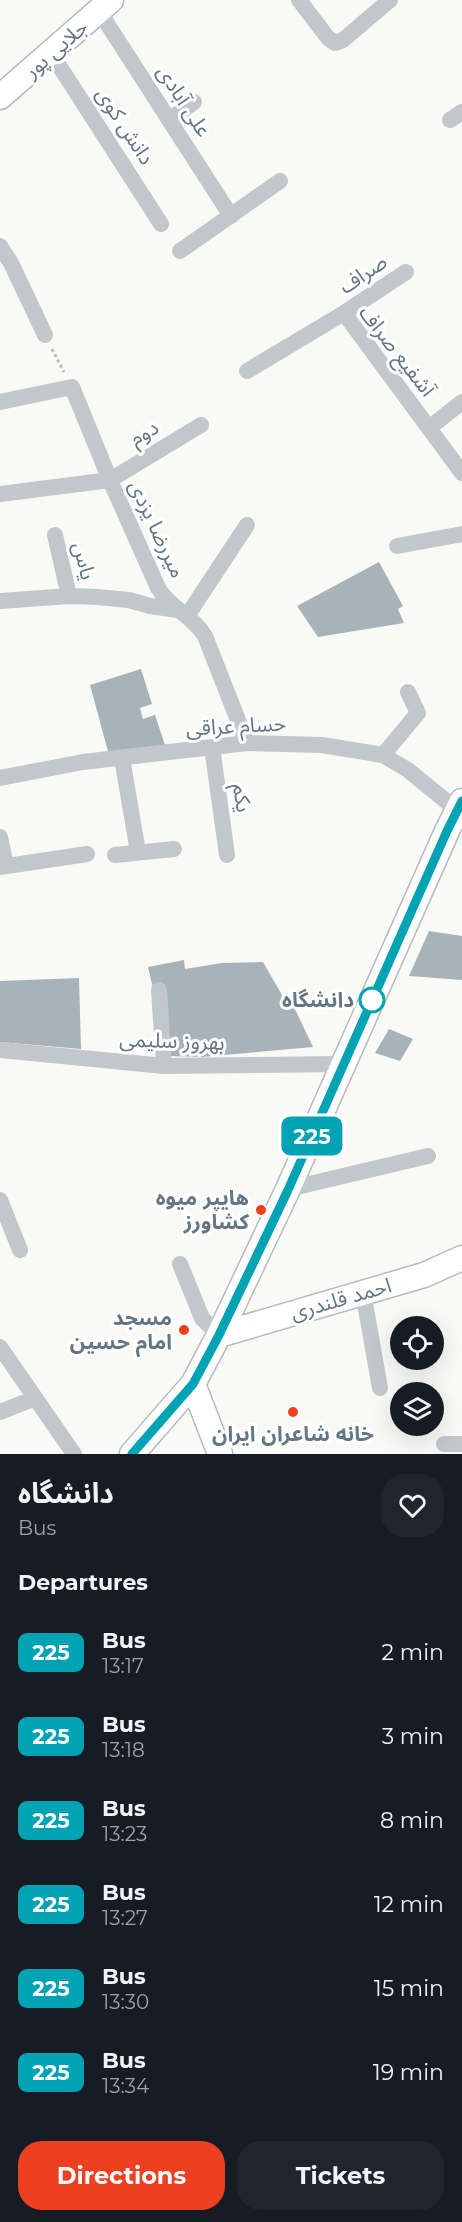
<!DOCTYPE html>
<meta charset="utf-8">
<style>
body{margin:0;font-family:Montserrat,"Noto Sans Arabic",sans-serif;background:#20242c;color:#f1f3f6;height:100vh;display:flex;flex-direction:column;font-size:22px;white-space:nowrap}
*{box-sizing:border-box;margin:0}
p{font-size:20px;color:#9ea1a6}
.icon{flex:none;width:33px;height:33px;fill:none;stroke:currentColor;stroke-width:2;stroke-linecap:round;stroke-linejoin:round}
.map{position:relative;height:1454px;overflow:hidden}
.details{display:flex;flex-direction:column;background:#171b24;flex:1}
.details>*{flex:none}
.badge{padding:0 12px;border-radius:9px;font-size:21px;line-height:39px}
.fabs{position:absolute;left:390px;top:1316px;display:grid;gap:12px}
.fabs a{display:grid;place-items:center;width:54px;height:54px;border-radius:50%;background:#171b24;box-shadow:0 6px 24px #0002;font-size:30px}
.map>.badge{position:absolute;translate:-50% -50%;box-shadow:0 0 0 3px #fff}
h2{padding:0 18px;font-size:22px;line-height:54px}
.round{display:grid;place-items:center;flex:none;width:63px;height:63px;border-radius:24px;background:#20242c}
.overview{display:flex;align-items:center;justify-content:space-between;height:102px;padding:0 18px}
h1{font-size:28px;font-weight:700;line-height:45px}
.primary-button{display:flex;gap:12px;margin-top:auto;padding:12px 18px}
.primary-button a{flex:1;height:69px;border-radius:24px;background:#ee4021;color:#fff;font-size:24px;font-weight:700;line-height:69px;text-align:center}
.primary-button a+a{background:#20242c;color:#f1f3f6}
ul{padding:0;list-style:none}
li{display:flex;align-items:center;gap:18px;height:84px;padding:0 18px}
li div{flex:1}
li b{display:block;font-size:22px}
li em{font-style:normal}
li .badge{min-width:66px;font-weight:700;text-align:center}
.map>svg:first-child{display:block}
</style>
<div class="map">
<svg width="462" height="1454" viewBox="0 0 462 1454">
<rect width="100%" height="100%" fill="#f9f9f6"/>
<!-- building -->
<path fill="#a8b3b9" d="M 379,562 L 403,606 L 398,609 L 404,623 L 318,637 L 297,606 Z
M 141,669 L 152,704 L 140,708 L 143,719 L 155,715 L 165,745 L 109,755 L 90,685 Z
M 429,931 L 462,936 L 462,980 L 409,976 Z
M 184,960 L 185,969 L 222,963 L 263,962 L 286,1002 L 294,1007 L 313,1047 L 202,1057 L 169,1056 L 148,967 Z
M 79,978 L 81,1049 L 0,1042 L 0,981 Z
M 389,1029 L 413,1039 L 400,1061 L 375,1053 Z"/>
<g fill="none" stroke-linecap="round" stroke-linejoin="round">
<!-- secondary casing -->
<g stroke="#b4bbc0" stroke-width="27">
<path id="secondary" d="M 0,97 L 111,0
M 219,1335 L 424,1275 L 462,1258
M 193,1384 L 220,1454
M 132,1454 L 193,1384 L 219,1335 L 288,1189 L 447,831 L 462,801"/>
</g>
<!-- path -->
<path stroke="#babec1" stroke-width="3" stroke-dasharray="3 3" stroke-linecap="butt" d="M 52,349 L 64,372"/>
<!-- street -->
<path stroke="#c2c7cb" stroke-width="16" d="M 299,0 L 328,38 L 335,43 L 343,40 L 390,0
M 99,11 L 231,216
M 51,53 L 161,224
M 169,120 L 194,102
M 450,120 L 462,112
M 0,246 L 11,263 L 45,335
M 180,251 L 280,181
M 344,313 L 462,473
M 247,371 L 344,313 L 406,272
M 0,402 L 72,387 L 110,480 L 158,588 C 170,608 193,616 205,636 L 247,743
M 429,428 L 462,402
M 0,494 L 110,480 L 201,425
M 55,535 L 69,596
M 397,546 L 462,534
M 0,601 L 69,596 L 97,597 L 129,600 L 150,606 L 178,610
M 187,616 L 247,525
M 212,747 L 227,855
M 383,755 L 418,713 L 408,692
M 122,758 L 138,852
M 0,778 L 83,762 L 247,743 L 322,745 L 383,755 L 408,770 L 457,810
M 0,837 L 6,866
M 115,855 L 174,849
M 0,867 L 87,854
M 159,990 L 164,1066
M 0,1050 L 164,1066 L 344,1064
M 288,1189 L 428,1156
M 0,1200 L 20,1250
M 180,1264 L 202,1318 L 219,1335
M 363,1292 L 380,1388
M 0,1347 L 74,1454
M 0,1412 L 35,1398
M 444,1444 L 462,1444"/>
<!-- secondary -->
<use href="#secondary" stroke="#fff" stroke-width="24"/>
</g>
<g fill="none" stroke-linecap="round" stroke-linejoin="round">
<!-- line casing -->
<g stroke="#fff" stroke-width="14">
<path id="line" d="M 132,1454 L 193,1384 L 219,1335 L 288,1190 L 447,831 L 462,801"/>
</g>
<!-- line -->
<use href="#line" stroke="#00a3b4" stroke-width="9"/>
</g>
<!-- markers -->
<circle fill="#fff" stroke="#00a3b4" stroke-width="3" cx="372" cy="1000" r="12"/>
<g fill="#ee4021" stroke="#fff" stroke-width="2">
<circle cx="261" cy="1210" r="6"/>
<circle cx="184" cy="1330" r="6"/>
<circle cx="293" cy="1412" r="6"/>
</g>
<g text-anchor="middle" stroke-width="6" stroke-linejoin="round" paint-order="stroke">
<!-- street labels -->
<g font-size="21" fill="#627783" stroke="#fff">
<text transform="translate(56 49) rotate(-41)" y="7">جلایی پور</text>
<text transform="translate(184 101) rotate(57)" y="7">علی آبادی</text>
<text transform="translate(125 126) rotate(57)" y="7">دانش کوی</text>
<text transform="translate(363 274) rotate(-34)" y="7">صراف</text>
<text transform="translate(397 351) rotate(52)" y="7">آشفیع صراف</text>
<text transform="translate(144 433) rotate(-31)" y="7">دوم</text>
<text transform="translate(157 529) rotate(65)" y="7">میررضا یزدی</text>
<text transform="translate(84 561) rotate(76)" y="7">یاس</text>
<text transform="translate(236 726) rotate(-3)" y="7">حسام عراقی</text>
<text transform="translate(242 798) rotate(82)" y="7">یکم</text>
<text transform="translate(172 1041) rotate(2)" y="7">بهروز سلیمی</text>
<text transform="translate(341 1299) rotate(-16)" y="7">احمد قلندری</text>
</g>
<!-- stop labels -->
<g font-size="21" font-weight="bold" fill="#627783" stroke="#fff" text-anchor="end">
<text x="354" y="1007">دانشگاه</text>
</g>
<!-- poi labels -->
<g font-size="21" font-weight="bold" fill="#627783" stroke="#fff" text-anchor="end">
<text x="249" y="1205">هایپر میوه<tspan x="249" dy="24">کشاورز</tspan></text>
<text x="172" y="1325">مسجد<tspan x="172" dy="24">امام حسین</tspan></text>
<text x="293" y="1441" text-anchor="middle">خانه شاعران ایران</text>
</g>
</g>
</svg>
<div class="fabs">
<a><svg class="icon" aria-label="locate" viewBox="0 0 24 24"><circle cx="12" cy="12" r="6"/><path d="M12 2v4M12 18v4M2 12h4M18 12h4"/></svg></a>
<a><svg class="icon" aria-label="layers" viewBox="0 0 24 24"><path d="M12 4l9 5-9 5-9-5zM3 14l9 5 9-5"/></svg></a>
</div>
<b class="badge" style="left:312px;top:1136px;background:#00a3b4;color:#fff">225</b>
</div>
<section class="details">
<div class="overview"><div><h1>دانشگاه</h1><p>Bus</p></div><a class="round"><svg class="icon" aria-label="heart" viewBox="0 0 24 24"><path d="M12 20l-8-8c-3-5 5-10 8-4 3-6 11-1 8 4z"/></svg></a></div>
<h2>Departures</h2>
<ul>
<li><span class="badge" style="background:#00a3b4;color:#fff">225</span><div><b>Bus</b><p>13:17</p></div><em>2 min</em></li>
<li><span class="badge" style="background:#00a3b4;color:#fff">225</span><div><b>Bus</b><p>13:18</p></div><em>3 min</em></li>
<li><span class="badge" style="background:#00a3b4;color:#fff">225</span><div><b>Bus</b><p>13:23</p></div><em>8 min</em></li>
<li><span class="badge" style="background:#00a3b4;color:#fff">225</span><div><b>Bus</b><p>13:27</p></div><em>12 min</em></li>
<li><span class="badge" style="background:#00a3b4;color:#fff">225</span><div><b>Bus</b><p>13:30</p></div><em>15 min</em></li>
<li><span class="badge" style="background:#00a3b4;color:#fff">225</span><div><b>Bus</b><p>13:34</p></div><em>19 min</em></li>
</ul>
<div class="primary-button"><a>Directions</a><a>Tickets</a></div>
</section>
